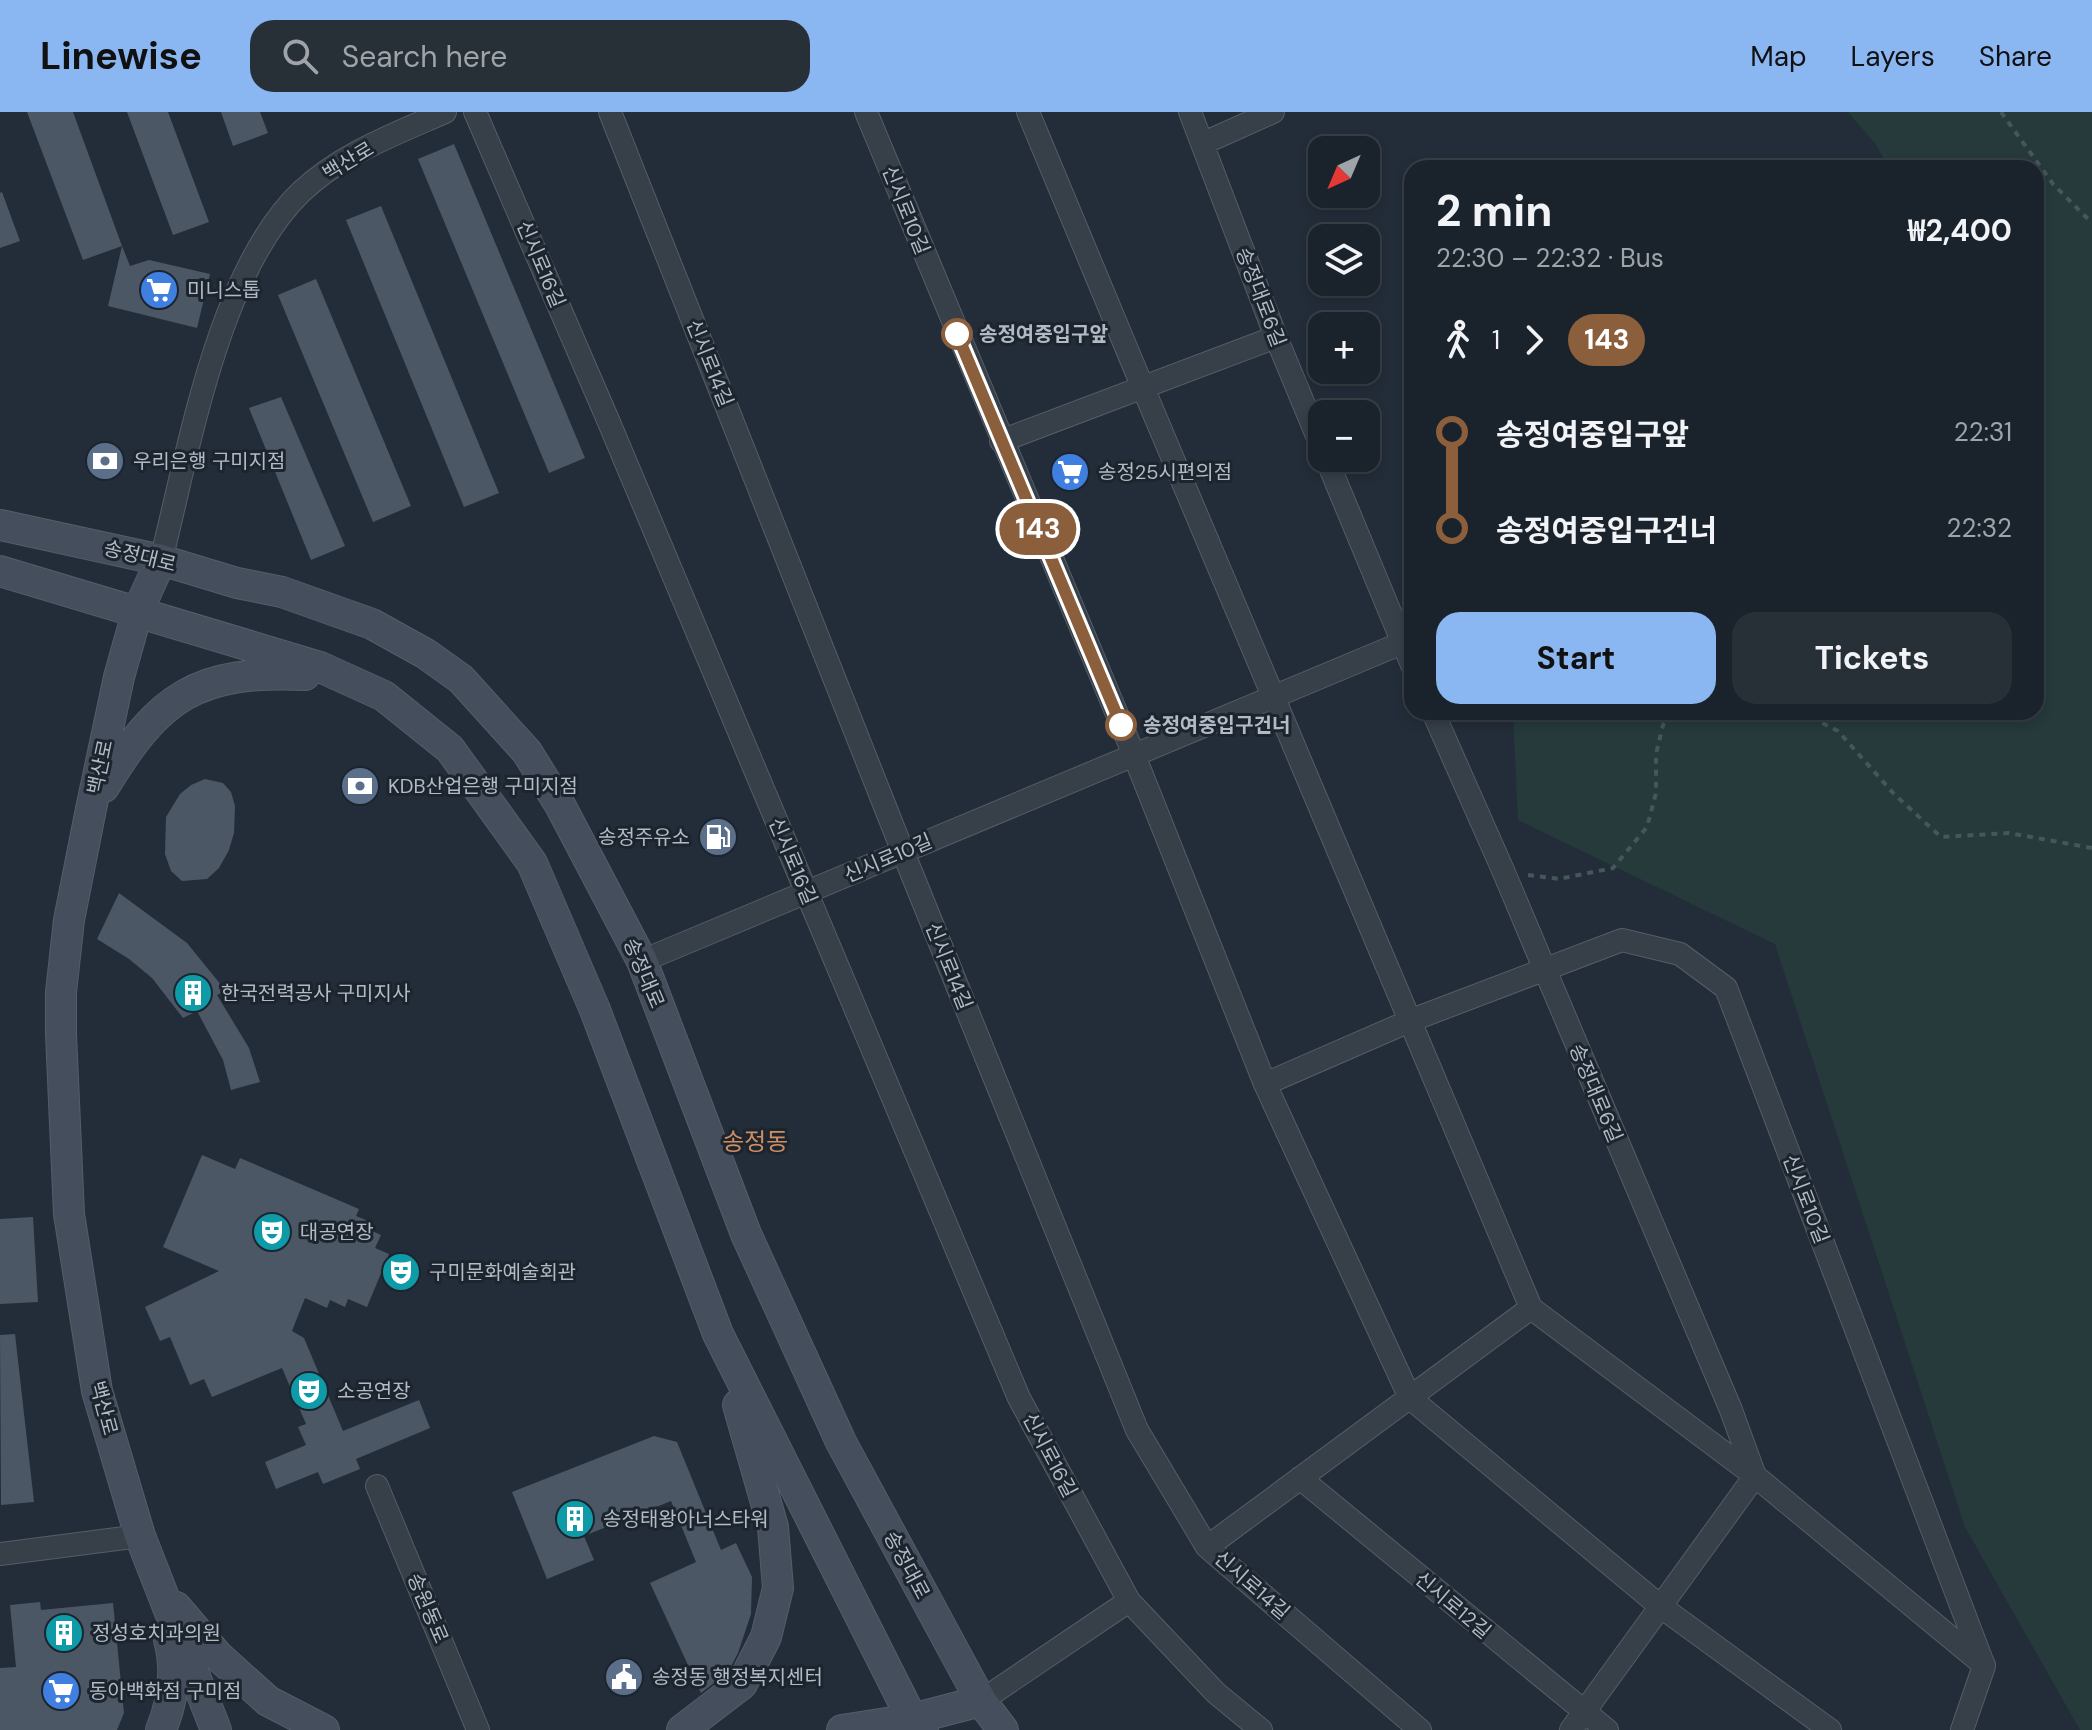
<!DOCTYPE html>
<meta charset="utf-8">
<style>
body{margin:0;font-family:"DM Sans","Noto Sans KR",sans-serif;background:#272f37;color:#f1f3f6;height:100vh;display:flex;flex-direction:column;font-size:30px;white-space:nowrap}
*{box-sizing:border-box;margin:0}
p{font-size:26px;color:#9fa4a9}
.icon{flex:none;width:44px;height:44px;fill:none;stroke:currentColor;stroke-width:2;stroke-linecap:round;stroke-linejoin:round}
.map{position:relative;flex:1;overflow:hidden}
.sheet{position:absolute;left:1404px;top:48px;width:640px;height:560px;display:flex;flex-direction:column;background:#1a222b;border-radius:24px;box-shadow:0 4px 12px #0003,0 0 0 2px #383f47}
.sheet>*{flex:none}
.badge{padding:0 16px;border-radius:26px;font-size:28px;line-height:52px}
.needle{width:52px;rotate:224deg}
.tools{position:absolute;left:1308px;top:24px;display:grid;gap:16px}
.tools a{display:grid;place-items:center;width:72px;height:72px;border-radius:16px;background:#1a222b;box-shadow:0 4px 12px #0003,0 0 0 2px #383f47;font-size:40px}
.map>.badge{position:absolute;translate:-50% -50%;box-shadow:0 0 0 4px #fff}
.legs{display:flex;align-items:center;gap:12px;height:88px;padding:0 32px;font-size:26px}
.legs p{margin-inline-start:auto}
.head{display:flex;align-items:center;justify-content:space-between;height:136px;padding:0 32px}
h1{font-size:44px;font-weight:700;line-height:60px}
.cta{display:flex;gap:16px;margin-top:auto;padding:16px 32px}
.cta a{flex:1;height:92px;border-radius:24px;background:#8ab6f2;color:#111;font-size:32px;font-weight:700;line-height:92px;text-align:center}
.cta a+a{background:#272f37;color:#f1f3f6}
ul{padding:0 32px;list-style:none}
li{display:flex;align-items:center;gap:28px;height:96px;font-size:30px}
li i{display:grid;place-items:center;width:12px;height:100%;margin:0 10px;background:currentColor}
li i::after{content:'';width:20px;height:20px;margin:-10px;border:6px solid;border-radius:50%;background:#1a222b}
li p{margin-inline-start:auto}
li:first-child i{background:linear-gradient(#0000 50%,currentColor 0)}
li:last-child i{background:linear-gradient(currentColor 50%,#0000 0)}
header{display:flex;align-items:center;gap:48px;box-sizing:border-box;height:112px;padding:0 40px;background:#8ab6f2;color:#111}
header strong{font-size:38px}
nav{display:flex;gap:44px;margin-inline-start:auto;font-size:28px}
.search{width:560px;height:72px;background:#272f37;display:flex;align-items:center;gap:20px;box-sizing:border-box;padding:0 28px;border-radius:24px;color:#9fa4a9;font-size:30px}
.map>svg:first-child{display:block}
</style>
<header>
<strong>Linewise</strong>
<div class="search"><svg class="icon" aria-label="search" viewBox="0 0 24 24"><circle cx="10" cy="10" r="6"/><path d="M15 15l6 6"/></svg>Search here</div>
<nav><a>Map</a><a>Layers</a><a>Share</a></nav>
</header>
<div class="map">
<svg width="2092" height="1618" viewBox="0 0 2092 1618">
<rect width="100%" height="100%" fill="#232d39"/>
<!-- green -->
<path fill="#263a3b" d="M 1848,0 L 2092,0 L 2092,1618 L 2080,1618 L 1965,1415 L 1775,832 L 1518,708 L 1513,600 L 2036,600 L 2036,56 L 1889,56 L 1875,31 Z"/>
<!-- building -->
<path fill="#4c5765" d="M 27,0 L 73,0 L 122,134 L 83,148 Z
M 127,0 L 168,0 L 209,110 L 173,123 Z
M 221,0 L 260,0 L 268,21 L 233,34 Z
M 454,32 L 585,346 L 549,361 L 418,47 Z
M 2,80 L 20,129 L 0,136 L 0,81 Z
M 381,94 L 499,381 L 464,395 L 346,108 Z
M 122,134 L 130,154 L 149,148 L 210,162 L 197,216 L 108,194 Z
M 316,167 L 411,394 L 373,410 L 278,183 Z
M 281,285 L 345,434 L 311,448 L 249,296 Z
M 205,667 L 223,671 L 231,680 L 235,694 L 234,721 L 229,738 L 219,756 L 207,767 L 182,769 L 171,759 L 165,742 L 166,705 L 180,682 L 191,673 Z
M 119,781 L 187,831 L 226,879 L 217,883 L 249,936 L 260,970 L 231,978 L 223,948 L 197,899 L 183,906 L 152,866 L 129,847 L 97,827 Z
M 202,1043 L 235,1057 L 240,1046 L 359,1097 L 356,1104 L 373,1111 L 370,1118 L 381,1123 L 375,1136 L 389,1142 L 367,1195 L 348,1187 L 345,1195 L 330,1188 L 327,1196 L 305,1186 L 292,1219 L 304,1226 L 343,1319 L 419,1288 L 430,1316 L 356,1347 L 360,1357 L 323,1372 L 318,1360 L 276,1377 L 265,1350 L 306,1333 L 298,1315 L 306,1312 L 282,1256 L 212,1285 L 204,1267 L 190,1273 L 170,1225 L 160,1229 L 145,1195 L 219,1159 L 163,1135 Z
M 33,1105 L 38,1190 L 0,1192 L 0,1107 Z
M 15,1222 L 34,1390 L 1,1393 L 0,1223 Z
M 654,1324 L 677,1330 L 721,1438 L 736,1431 L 752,1465 L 751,1502 L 738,1541 L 728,1560 L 701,1581 L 650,1471 L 696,1450 L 671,1389 L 584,1424 L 594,1448 L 547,1467 L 512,1380 Z
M 40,1490 L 41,1498 L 113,1491 L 124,1601 L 117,1618 L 0,1618 L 0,1556 L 16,1555 L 10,1493 Z"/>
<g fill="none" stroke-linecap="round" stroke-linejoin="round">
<!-- street casing -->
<g stroke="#555d67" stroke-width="24">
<path id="street" d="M 475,0 L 608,308 L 1019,1286 L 1129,1489 L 1216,1581 L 1261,1618
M 610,0 L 903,740 L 1137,1318 L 1207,1435 L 1420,1618
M 866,0 L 1134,643 L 1265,972 L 1410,1286 L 1660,1494 L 1830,1618
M 1028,0 C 1193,400 1366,797 1531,1196
M 1190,0 L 1276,225 L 1322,336
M 1204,31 L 1273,0
M 1001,329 L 1276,225
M 1326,346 L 1412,553
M 161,448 C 189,338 218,160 301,80 C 341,42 395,22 445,0
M 1433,600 L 1502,756 L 1731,1298 L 1755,1364 L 1571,1618
M 642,849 L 1402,531
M 1265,972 L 1412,908 L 1622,828 L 1680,842 L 1726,876 L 1984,1554 L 1962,1618
M 1531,1196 L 1755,1364 L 1984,1553
M 1300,1366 L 1607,1618
M 377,1374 L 478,1618
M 1207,1435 L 1531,1196
M 0,1442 L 140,1424
M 981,1589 L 1129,1489"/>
</g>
<!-- secondary casing -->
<g stroke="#555d67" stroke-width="32">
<path id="secondary" d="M 0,413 L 161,448 L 237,471 L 282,480 L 372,512 L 426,542 L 461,567 L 527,640 L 560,693 L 642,849 L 746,1122 L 841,1330 L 981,1589 L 1003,1618
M 161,448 L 137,501 L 119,565 L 91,697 L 69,808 L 61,880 L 61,922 L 69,1102 L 97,1279 L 140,1424 L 216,1618
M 0,459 L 320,555 L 384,584 L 450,637 L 532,751 L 595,898 L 718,1222 L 912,1607 L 923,1618
M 104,675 C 159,584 197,558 305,563
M 176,1495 L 218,1544 L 268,1589 L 324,1618
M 161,1618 C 173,1589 177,1558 169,1528
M 682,1618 L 742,1572 L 766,1525 L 778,1476 L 773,1415 L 738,1293
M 842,1618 L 912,1607 L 981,1589"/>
</g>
<!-- path -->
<path stroke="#455759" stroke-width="4" stroke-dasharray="6 6" stroke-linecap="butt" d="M 2001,0 L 2053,72 L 2092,111
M 1801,600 L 1838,619 L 1894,682 L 1941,725 L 2009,721 L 2092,736
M 1528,763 L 1559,767 L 1613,756 L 1647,715 L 1656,681 L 1656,642 L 1663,613 L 1675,600"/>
<!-- street -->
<use href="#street" stroke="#373f49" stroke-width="22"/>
<!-- secondary -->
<use href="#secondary" stroke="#454e5c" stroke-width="30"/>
</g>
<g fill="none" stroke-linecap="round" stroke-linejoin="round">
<!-- line-1 casing -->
<g stroke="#fff" stroke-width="18">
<path id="line-1" d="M 957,222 L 1121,613"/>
</g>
<!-- line-1 -->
<use href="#line-1" stroke="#8b5e3c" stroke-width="12"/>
</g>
<!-- icons -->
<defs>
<g id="supermarket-disc" transform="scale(2)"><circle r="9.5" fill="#3f7fe0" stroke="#1c242e"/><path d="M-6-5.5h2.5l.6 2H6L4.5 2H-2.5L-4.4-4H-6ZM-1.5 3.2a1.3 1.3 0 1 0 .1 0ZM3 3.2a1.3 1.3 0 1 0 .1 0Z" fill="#fff"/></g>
<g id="bank-disc" transform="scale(2)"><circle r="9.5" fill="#5c6f8a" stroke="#1c242e"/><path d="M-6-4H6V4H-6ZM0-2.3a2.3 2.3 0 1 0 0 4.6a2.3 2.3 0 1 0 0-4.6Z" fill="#fff"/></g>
<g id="fuel-disc" transform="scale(2)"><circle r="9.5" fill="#5c6f8a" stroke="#1c242e"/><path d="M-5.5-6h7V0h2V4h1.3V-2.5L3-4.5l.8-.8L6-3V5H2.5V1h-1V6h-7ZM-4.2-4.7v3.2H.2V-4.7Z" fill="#fff"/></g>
<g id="building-disc" transform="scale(2)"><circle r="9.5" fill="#0f9aa8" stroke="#1c242e"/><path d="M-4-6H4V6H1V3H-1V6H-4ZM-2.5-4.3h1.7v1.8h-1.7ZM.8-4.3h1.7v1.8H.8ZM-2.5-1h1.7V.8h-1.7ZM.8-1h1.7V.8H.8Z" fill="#fff"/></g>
<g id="theatre-disc" transform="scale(2)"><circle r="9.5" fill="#0f9aa8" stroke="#1c242e"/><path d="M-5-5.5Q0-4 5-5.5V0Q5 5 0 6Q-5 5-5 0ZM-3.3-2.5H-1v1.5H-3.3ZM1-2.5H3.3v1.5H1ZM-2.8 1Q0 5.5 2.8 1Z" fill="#fff"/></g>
<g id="civic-disc" transform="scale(2)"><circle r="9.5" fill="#5c6f8a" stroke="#1c242e"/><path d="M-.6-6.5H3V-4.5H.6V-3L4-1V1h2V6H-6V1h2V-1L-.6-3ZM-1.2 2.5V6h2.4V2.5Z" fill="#fff"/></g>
</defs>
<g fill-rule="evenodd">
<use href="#supermarket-disc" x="159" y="178"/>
<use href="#bank-disc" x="105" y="349"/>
<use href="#supermarket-disc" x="1070" y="360"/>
<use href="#bank-disc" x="360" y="674"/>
<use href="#fuel-disc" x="718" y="725"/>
<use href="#building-disc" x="193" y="881"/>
<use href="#theatre-disc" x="272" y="1120"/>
<use href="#theatre-disc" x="401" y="1160"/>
<use href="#theatre-disc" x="309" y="1279"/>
<use href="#building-disc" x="575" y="1407"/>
<use href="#building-disc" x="64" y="1521"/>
<use href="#civic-disc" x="624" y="1565"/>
<use href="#supermarket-disc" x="61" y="1579"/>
</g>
<!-- markers -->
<g fill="#fff" stroke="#8b5e3c" stroke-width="4">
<circle cx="957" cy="222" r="14"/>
<circle cx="1121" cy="613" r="14"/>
</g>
<g text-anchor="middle" stroke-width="6" stroke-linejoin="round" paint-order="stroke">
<!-- street labels -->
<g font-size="20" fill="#b2bac5" stroke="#1c242e">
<text transform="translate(348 49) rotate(-31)" y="7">백산로</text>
<text transform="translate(906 98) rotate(68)" y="7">신시로10길</text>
<text transform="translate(541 152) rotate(67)" y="7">신시로16길</text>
<text transform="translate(1261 185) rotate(69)" y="7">송정대로6길</text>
<text transform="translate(710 251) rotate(68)" y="7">신시로14길</text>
<text transform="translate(140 444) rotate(14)" y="7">송정대로</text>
<text transform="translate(100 655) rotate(-78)" y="7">백산로</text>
<text transform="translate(888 746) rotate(-23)" y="7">신시로10길</text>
<text transform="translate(793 749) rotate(67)" y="7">신시로16길</text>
<text transform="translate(949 854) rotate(68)" y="7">신시로14길</text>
<text transform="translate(644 861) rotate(67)" y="7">송정대로</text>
<text transform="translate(1596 981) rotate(67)" y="7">송정대로6길</text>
<text transform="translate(1806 1087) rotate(69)" y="7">신시로10길</text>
<text transform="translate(104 1296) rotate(75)" y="7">백산로</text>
<text transform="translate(1050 1343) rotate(62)" y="7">신시로16길</text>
<text transform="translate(907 1453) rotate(62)" y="7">송정대로</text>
<text transform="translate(1252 1473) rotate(41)" y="7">신시로14길</text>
<text transform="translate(1453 1493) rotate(40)" y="7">신시로12길</text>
<text transform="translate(428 1496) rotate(67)" y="7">송원동로</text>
</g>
<!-- poi labels -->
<g font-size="20" fill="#b2bac5" stroke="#1c242e" text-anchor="start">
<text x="187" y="185">미니스톱</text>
<text x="133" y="356">우리은행 구미지점</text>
<text x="1098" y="367">송정25시편의점</text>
<text x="388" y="681">KDB산업은행 구미지점</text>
<text x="690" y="732" text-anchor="end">송정주유소</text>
<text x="221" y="888">한국전력공사 구미지사</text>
<text x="300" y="1127">대공연장</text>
<text x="429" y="1167">구미문화예술회관</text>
<text x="337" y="1286">소공연장</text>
<text x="603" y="1414">송정태왕아너스타워</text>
<text x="92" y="1528">정성호치과의원</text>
<text x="652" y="1572">송정동 행정복지센터</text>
<text x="89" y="1586">동아백화점 구미점</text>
</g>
<!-- stop labels -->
<g font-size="20" font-weight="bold" fill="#b2bac5" stroke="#1c242e" text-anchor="start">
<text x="979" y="229">송정여중입구앞</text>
<text x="1143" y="620">송정여중입구건너</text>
</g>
<!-- quarter labels -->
<g font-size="24" fill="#ce8e64" stroke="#1c242e">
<text x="755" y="1038">송정동</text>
</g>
</g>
</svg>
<div class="tools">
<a><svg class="needle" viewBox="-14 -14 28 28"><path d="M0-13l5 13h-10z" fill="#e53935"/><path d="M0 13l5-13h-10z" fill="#9fa4a9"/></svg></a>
<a><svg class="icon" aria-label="layers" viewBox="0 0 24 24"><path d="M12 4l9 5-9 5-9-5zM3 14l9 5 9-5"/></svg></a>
<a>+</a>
<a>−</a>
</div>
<b class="badge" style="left:1038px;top:417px;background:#8b5e3c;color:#fff">143</b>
<section class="sheet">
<div class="head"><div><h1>2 min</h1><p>22:30 – 22:32 · Bus</p></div><b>₩2,400</b></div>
<div class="legs"><svg class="icon" aria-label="walk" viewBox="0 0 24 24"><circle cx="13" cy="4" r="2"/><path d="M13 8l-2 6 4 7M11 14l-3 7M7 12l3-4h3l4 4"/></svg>1<svg class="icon" aria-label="forward" viewBox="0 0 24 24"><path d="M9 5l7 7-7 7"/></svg><b class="badge" style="background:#8b5e3c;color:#fff">143</b></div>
<ul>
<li><i style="color:#8b5e3c"></i><b>송정여중입구앞</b><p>22:31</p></li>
<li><i style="color:#8b5e3c"></i><b>송정여중입구건너</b><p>22:32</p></li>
</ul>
<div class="cta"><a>Start</a><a>Tickets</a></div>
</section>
</div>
